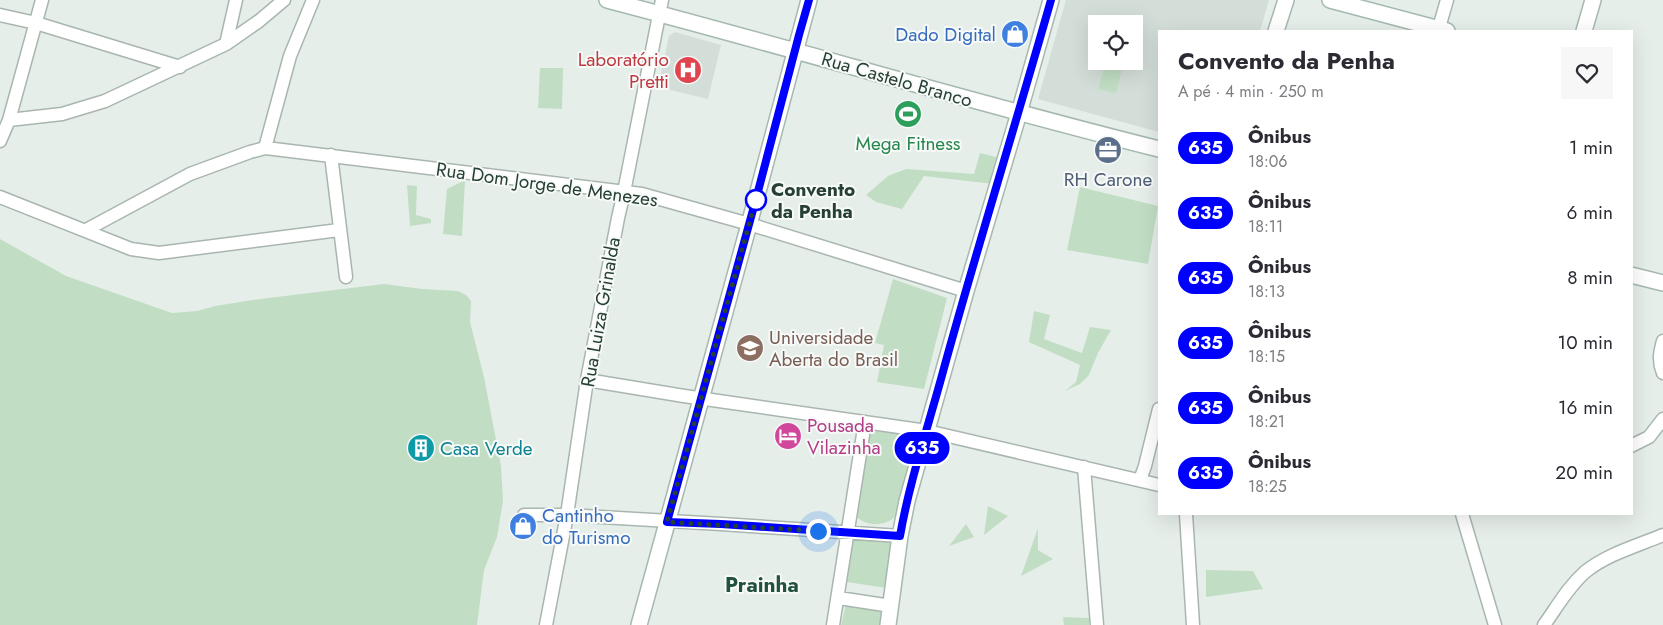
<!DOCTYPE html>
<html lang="pt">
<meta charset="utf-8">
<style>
body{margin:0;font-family:Jost,sans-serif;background:#f7f7f7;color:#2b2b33;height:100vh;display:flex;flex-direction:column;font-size:19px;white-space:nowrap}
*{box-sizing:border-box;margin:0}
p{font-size:16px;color:#7c7c81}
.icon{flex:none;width:28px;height:28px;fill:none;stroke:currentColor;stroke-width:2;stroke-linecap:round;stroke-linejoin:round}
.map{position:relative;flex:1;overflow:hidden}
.side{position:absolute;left:1158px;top:30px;width:475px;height:485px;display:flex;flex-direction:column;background:#fff;border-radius:0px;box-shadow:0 5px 20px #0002}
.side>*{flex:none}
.badge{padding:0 10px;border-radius:16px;font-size:18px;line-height:32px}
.buttons{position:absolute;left:1088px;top:15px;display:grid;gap:10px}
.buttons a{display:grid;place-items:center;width:55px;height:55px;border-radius:0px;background:#fff;box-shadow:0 5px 20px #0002;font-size:25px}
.you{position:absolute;width:25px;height:25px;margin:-12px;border:4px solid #fff;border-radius:50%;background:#1a73e8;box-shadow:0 0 0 8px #1a73e833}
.map>.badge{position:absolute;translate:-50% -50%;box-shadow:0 0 0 2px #fff}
.round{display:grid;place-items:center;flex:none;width:52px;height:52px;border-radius:0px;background:#f7f7f7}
.head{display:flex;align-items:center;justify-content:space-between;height:85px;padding:0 20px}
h1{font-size:24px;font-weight:700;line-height:38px}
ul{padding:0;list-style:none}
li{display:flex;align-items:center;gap:15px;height:65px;padding:0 20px}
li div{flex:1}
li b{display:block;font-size:19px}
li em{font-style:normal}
li .badge{min-width:55px;font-weight:700;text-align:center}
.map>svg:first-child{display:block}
</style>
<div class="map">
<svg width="1663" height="625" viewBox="0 0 1663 625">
<rect width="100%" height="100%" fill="#e6eee9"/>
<!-- built -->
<path fill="#d4ded8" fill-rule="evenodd" d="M 1066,0 L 1269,0 L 1260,31 L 1159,31 L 1159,132 L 1038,99 ZM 1096,24 L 1134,24 L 1134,61 L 1096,61 Z
M 675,32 L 721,45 L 708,99 L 658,87 L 669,36 Z"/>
<!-- green -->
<path fill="#c1dec4" d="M 1106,61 L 1124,61 L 1116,93 L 1098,89 Z
M 540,68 L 563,68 L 562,109 L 538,108 Z
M 980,153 L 996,157 L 994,184 L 924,176 L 902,209 L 876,202 L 866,195 L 888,176 L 906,169 L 974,174 Z
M 465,180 L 462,236 L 443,234 L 447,189 Z
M 407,185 L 417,186 L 416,215 L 431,219 L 431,223 L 410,226 Z
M 1080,187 L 1158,206 L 1148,264 L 1067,250 Z
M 0,239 L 66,276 L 172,313 L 197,311 L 215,306 L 260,299 L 384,284 L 422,289 L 458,291 L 466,295 L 471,301 L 470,322 L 484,377 L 501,466 L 503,501 L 497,537 L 484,570 L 477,625 L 0,625 Z
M 893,279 L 947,298 L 924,389 L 877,382 L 884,345 L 875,343 Z
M 1034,311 L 1050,315 L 1044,339 L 1082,353 L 1090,327 L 1111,330 L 1098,353 L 1089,375 L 1080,384 L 1065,391 L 1076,382 L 1080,365 L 1029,342 Z
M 875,431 L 909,435 L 914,440 L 895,516 C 888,527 862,527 856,515 L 869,434 Z
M 988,506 L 1008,516 L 984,535 Z
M 966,524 L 974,537 L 949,546 Z
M 1038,528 L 1038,550 L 1053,559 L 1021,576 Z
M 853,536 L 893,540 L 886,588 L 847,582 Z
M 1206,570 L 1253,571 L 1263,589 L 1206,597 Z
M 846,604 L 882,611 L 879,625 L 841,625 Z
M 1063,617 L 1089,618 L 1089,625 L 1064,625 Z"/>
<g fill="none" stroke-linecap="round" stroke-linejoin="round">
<!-- street casing -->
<g stroke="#a9b6af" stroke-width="15">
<path id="street" d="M 0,15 L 36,23 L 180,67
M 1438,31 L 1447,0
M 226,44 L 236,0
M 9,120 L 62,114 L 105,101 L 226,44 L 259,21 L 284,0
M 0,141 L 9,120 L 42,0
M 265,148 L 290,56 L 313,0
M 331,155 L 346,277
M 0,197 L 131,249 L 159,253 L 339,230
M 86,230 L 190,174 L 250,152 L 265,148 L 274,149 L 642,194 L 749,224 L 966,291
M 1663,341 C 1660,352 1658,361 1663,373
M 587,380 L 684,396 L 927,431 L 1159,485
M 1631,446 L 1649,437 L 1663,419
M 1084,467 L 1097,625
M 1140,480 L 1145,466 L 1159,409
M 1186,514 L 1193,625
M 1462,514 L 1495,625
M 524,515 L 567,515 L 721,524 L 900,536
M 839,598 L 891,606
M 546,625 L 567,515 L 587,380 L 618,218 L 624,192 L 662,0
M 833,625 L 865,422
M 1544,625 C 1557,607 1568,587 1585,572 C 1607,554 1637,546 1663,535"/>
</g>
<!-- secondary casing -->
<g stroke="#a5b9af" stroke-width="18">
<path id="secondary" d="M 607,0 C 791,48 974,103 1159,149
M 1330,0 L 1447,31
M 1276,31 L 1286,0
M 1584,31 L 1593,0
M 1631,275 L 1663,283
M 639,625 L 756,199 L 809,0
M 888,625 L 900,536 L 907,501 L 966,291 L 1019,113 L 1051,0"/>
</g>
<!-- street -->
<use href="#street" stroke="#fff" stroke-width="12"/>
<!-- secondary -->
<use href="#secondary" stroke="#fff" stroke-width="15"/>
</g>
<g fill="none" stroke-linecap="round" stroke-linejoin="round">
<!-- line casing -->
<g stroke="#fff" stroke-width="11">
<path id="line" d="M 809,0 L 799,35 L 756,199 L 667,522 L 721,524 L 900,536 C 910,479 929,424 944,368 C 978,245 1016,123 1051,0"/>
</g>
<!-- line -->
<use href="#line" stroke="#00f" stroke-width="8"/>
<!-- walk -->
<path stroke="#264034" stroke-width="5" stroke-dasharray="0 9" d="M 756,200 L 756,199 L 667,522 L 818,531"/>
</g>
<!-- icons -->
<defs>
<g id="shop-disc" transform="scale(1.4375)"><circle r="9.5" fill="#3f7fe0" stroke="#f7faf8"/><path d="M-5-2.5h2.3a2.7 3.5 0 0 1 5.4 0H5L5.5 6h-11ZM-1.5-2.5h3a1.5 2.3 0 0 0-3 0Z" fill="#fff"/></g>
<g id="hospital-disc" transform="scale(1.4375)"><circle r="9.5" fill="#e0444e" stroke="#f7faf8"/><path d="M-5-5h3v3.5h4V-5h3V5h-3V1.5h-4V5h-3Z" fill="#fff"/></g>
<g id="stadium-disc" transform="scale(1.4375)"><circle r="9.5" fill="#2e9e5b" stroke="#f7faf8"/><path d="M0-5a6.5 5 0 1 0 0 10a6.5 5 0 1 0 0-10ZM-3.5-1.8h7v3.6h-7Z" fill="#fff"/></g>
<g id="office-disc" transform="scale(1.4375)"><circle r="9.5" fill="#5c6f8a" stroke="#f7faf8"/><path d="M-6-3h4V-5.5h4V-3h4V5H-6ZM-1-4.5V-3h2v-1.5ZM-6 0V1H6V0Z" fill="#fff"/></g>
<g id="university-disc" transform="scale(1.4375)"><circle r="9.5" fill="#8d6e63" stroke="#f7faf8"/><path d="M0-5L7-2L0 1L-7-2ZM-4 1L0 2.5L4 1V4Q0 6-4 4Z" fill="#fff"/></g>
<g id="hotel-disc" transform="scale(1.4375)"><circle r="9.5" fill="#d1479c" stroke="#f7faf8"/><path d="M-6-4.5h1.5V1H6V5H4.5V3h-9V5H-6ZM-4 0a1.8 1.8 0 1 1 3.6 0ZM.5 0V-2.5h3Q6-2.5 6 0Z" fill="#fff"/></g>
<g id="building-disc" transform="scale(1.4375)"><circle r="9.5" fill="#0f9aa8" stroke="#f7faf8"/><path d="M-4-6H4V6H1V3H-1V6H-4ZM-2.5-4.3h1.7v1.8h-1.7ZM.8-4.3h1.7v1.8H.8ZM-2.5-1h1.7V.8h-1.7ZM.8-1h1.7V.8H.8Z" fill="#fff"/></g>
</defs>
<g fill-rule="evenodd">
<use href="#shop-disc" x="1015" y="34"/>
<use href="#hospital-disc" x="688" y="70"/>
<use href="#stadium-disc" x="908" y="114"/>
<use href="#office-disc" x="1108" y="150"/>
<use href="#university-disc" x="750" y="348"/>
<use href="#hotel-disc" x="788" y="436"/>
<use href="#building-disc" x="421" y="448"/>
<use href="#shop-disc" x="523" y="526"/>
</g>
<!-- markers -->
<circle fill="#fff" stroke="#00f" stroke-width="2.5" cx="756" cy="200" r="10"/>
<g text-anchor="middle" stroke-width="4" stroke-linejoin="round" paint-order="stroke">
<!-- shop labels -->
<g font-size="19" fill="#366cbe" stroke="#f7faf8" text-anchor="end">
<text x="996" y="41">Dado Digital</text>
<text x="542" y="522" text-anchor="start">Cantinho<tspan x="542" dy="22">do Turismo</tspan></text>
</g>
<!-- health labels -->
<g font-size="19" fill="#be3a42" stroke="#f7faf8" text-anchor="end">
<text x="669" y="66">Laboratório<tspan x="669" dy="22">Pretti</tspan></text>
</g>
<!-- street labels -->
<g font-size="19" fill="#264034" stroke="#f7faf8">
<text transform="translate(897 79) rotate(16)" y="7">Rua Castelo Branco</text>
<text transform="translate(547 184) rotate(8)" y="7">Rua Dom Jorge de Menezes</text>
<text transform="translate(600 312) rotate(-80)" y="7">Rua Luiza Grinalda</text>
</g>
<!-- leisure labels -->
<g font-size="19" fill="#27864d" stroke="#f7faf8">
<text x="908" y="150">Mega Fitness</text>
</g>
<!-- service labels -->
<g font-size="19" fill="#4e5e75" stroke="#f7faf8">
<text x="1108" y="186">RH Carone</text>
</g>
<!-- stop labels -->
<g font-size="19" font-weight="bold" fill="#264034" stroke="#f7faf8" text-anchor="start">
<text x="771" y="196">Convento<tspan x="771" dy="22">da Penha</tspan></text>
</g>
<!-- education labels -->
<g font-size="19" fill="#785e54" stroke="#f7faf8" text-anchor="start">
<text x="769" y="344">Universidade<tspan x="769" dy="22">Aberta do Brasil</tspan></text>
</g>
<!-- hotel labels -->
<g font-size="19" fill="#b23c85" stroke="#f7faf8" text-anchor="start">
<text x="807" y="432">Pousada<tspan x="807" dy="22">Vilazinha</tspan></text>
</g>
<!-- culture labels -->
<g font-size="19" fill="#0d838f" stroke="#f7faf8" text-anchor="start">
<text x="440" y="455">Casa Verde</text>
</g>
<!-- quarter labels -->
<g font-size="21" font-weight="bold" fill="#22513d" stroke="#f7faf8">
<text x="762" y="592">Prainha</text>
</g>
</g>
</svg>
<div class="buttons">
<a><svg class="icon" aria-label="locate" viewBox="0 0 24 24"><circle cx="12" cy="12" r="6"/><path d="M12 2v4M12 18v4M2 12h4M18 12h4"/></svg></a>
</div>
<div class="you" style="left:818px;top:531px"></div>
<b class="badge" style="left:922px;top:448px;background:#00f;color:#fff">635</b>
<section class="side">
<div class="head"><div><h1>Convento da Penha</h1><p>A pé · 4 min · 250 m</p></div><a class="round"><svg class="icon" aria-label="heart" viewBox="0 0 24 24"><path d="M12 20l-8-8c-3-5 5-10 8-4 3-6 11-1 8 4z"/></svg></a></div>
<ul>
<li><span class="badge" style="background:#00f;color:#fff">635</span><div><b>Ônibus</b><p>18:06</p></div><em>1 min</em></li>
<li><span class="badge" style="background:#00f;color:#fff">635</span><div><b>Ônibus</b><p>18:11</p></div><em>6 min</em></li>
<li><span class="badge" style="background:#00f;color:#fff">635</span><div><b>Ônibus</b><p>18:13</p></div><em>8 min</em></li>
<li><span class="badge" style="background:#00f;color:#fff">635</span><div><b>Ônibus</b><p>18:15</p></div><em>10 min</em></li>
<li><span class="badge" style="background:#00f;color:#fff">635</span><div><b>Ônibus</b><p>18:21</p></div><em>16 min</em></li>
<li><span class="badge" style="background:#00f;color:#fff">635</span><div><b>Ônibus</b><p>18:25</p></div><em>20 min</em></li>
</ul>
</section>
</div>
